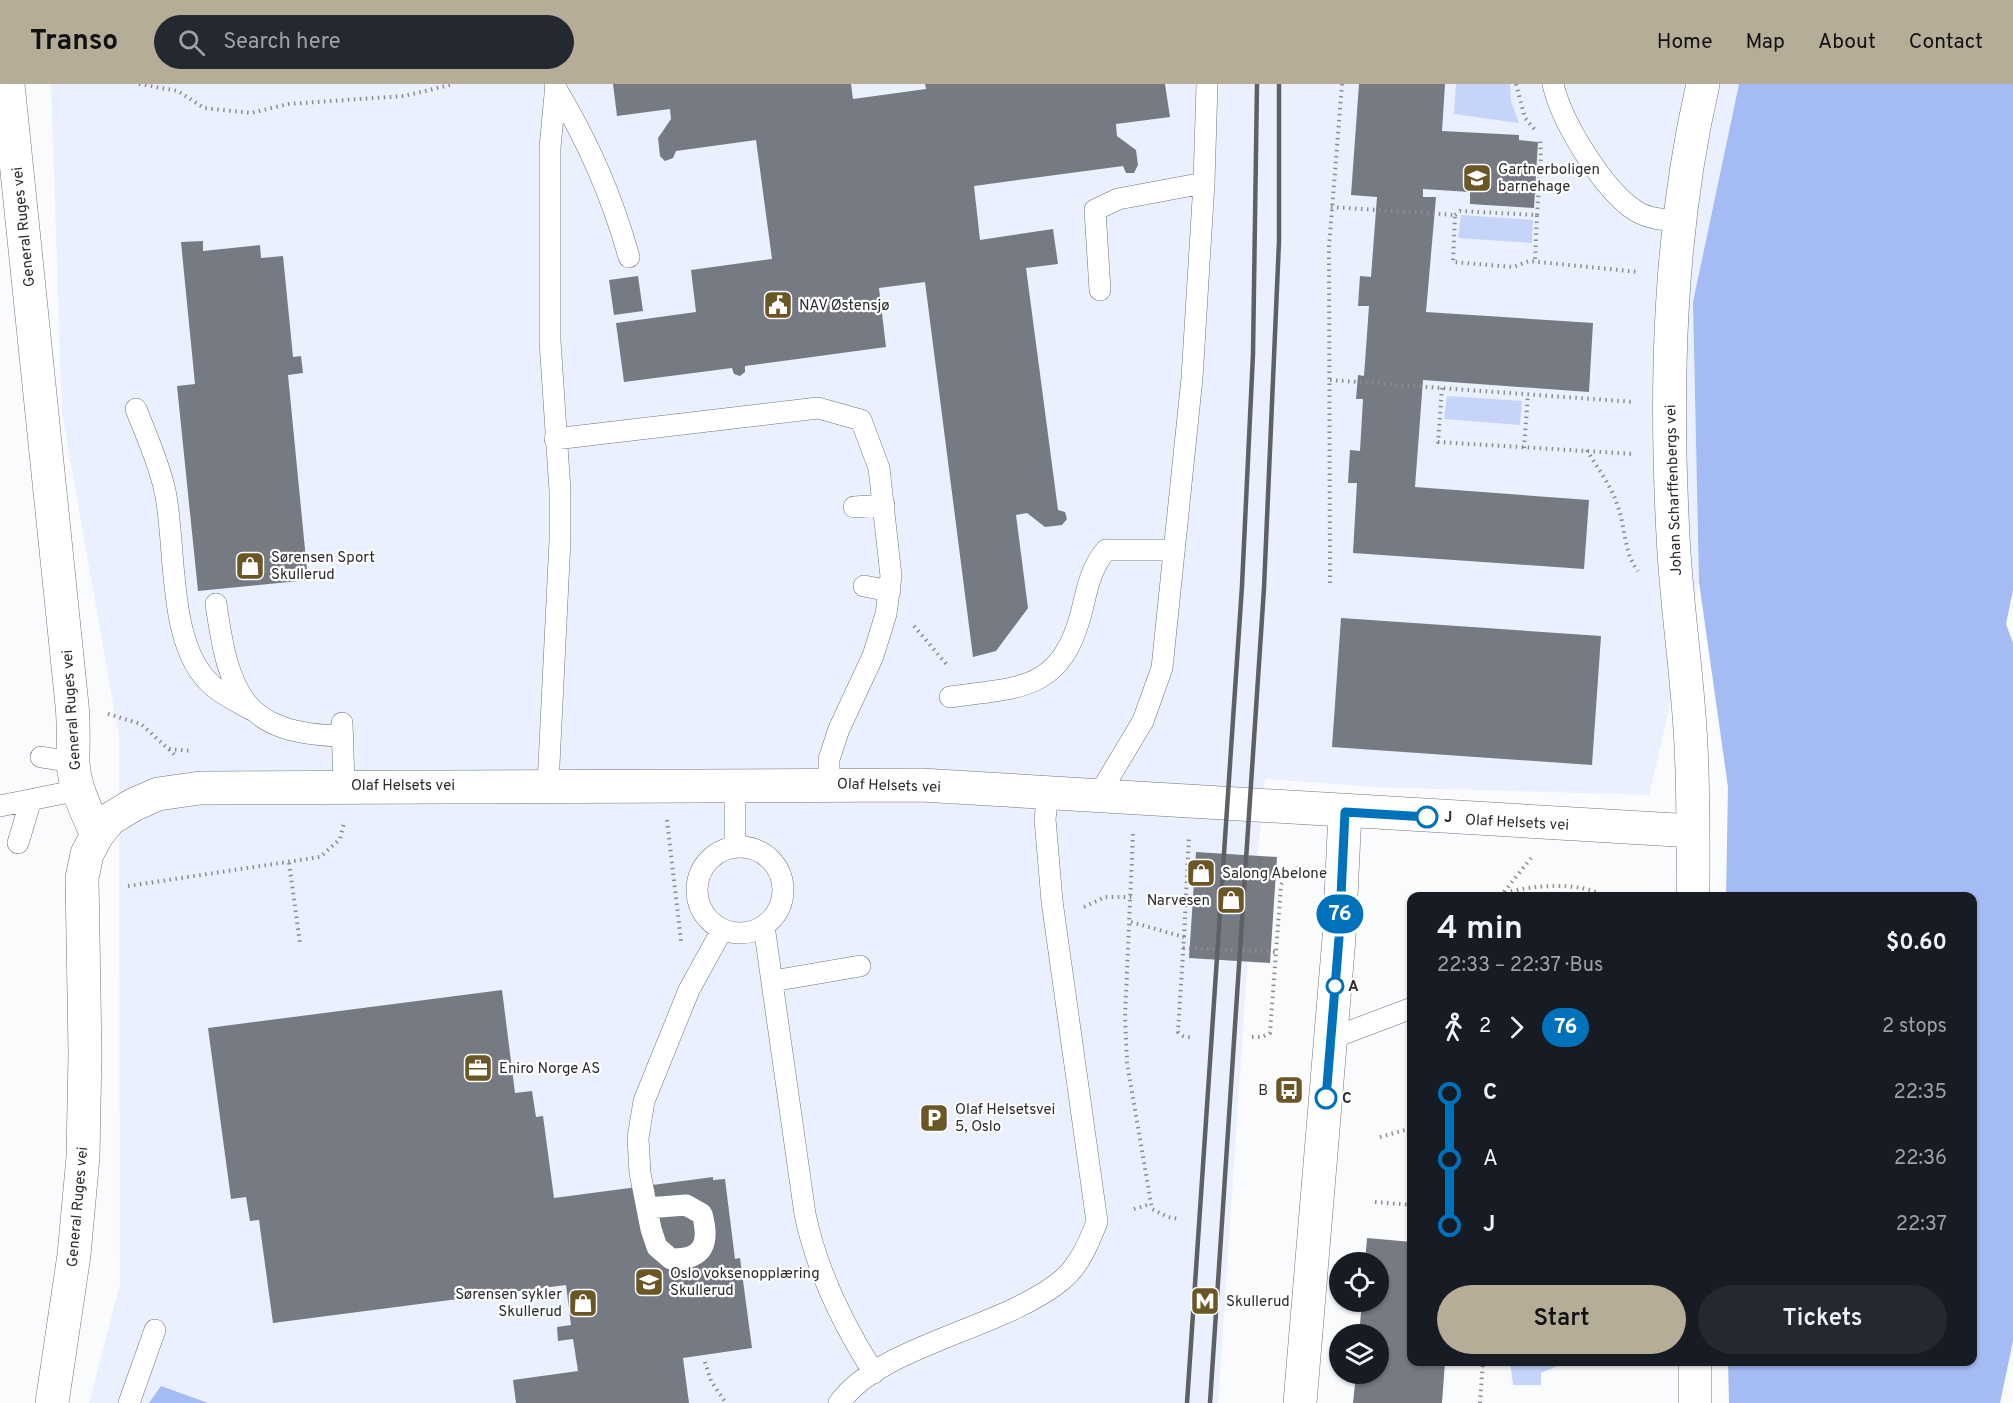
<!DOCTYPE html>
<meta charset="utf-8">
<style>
body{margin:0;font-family:Overpass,sans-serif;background:#242831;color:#f1f3f6;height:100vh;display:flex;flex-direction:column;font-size:22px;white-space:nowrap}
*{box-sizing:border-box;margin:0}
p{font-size:20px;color:#9ea1a6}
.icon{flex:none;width:33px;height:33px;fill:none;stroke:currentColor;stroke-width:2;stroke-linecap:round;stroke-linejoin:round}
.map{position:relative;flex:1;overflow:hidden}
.side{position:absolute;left:1407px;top:808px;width:570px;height:474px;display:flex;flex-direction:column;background:#171b24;border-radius:12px;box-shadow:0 2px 4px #0004}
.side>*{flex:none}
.badge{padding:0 12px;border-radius:20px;font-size:21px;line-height:39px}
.buttons{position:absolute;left:1329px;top:1168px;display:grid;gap:12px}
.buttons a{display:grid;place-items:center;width:60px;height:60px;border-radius:50%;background:#171b24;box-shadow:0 2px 4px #0004;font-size:30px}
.map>.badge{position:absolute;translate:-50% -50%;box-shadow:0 0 0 3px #fff}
.legs{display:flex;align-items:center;gap:9px;height:66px;padding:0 30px;font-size:20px}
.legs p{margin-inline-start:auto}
.headline{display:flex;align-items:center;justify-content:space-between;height:102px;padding:0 30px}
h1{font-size:33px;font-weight:600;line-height:45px}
.cta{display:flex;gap:12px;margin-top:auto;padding:12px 30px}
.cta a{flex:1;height:69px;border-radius:36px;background:#b5ad98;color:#111;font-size:24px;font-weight:600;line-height:69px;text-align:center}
.cta a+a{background:#242831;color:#f1f3f6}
ul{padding:0 30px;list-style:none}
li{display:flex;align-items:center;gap:21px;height:66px;font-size:22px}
li i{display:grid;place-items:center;width:9px;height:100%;margin:0 8px;background:currentColor}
li i::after{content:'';width:15px;height:15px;margin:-8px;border:4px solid;border-radius:50%;background:#171b24}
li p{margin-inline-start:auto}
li:first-child i{background:linear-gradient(#0000 50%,currentColor 0)}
li:last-child i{background:linear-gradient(currentColor 50%,#0000 0)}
header{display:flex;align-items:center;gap:36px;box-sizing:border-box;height:84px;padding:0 30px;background:#b5ad98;color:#111}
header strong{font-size:28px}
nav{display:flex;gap:33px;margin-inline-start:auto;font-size:21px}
.search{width:420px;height:54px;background:#242831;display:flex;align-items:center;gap:15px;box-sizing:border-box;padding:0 21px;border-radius:33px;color:#9ea1a6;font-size:22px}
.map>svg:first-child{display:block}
</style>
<header>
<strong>Transo</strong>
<div class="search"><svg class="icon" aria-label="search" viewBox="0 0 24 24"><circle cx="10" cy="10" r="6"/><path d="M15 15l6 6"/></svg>Search here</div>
<nav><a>Home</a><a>Map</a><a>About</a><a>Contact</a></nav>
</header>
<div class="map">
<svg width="2013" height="1319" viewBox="0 0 2013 1319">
<rect width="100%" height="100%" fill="#fafbfd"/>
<!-- built -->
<path fill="#eaf0fe" d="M 51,0 L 1739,0 L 1693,218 L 1699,498 L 1649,711 L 1374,703 L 1265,695 L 1247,885 L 1218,1319 L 89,1319 L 120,1200 L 119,653 L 62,329 Z"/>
<!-- green -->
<path fill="#c5d4f8" d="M 1456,0 L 1510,0 L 1511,17 L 1519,39 L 1454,30 Z
M 1461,131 L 1533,136 L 1532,159 L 1458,154 Z
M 1447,312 L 1522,317 L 1520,341 L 1444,335 Z
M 1510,1278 L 1567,1278 L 1541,1289 L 1541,1301 L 1513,1301 Z"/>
<!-- forest -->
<path fill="#a4bbf3" d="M 1739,0 L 2013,0 L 2013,506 L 2006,540 L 2013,559 L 2013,1257 L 2000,1319 L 1729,1319 L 1728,1278 L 1972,1278 L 1972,813 L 1726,813 L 1728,703 L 1699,498 L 1693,218 Z
M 161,1302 L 208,1319 L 149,1319 Z"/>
<!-- building -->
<path fill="#767a83" d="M 613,0 L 851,0 L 853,15 L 926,5 L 925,0 L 1165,0 L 1170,33 L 1116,40 L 1117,52 L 1136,66 L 1138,81 L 1134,89 L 1126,89 L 1123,82 L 974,102 L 980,156 L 1053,145 L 1058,180 L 1026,184 L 1058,426 L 1065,428 L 1067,435 L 1062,441 L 1045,443 L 1027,429 L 1016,431 L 1028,524 L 996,567 L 973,573 L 925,198 L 879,204 L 886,263 L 745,282 L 745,288 L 740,292 L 734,290 L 732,284 L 624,298 L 616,239 L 696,228 L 691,186 L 772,175 L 756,56 L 676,67 L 673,74 L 665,77 L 660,72 L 658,54 L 671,35 L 670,25 L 617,32 Z
M 1359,0 L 1445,0 L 1442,47 L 1519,51 L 1519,56 L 1538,58 L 1534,124 L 1470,120 L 1470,108 L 1423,105 L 1423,113 L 1436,113 L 1426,228 L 1593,239 L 1589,308 L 1423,296 L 1415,403 L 1589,416 L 1584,485 L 1353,469 L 1357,399 L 1348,399 L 1350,366 L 1360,367 L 1363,315 L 1356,315 L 1358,291 L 1364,292 L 1369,222 L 1358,222 L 1360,192 L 1371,193 L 1377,113 L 1351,111 Z
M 203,157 L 203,167 L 260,161 L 261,174 L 283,172 L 293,273 L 301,272 L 303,289 L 288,291 L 308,496 L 198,507 L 177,302 L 195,300 L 181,158 Z
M 638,192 L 643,227 L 614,231 L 609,196 Z
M 1341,534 L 1601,552 L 1592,681 L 1332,663 Z
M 1196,768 L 1277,773 L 1270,879 L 1189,874 Z
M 502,906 L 515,1009 L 532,1007 L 536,1033 L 543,1032 L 554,1114 L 713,1093 L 713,1096 L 725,1095 L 735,1175 L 740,1174 L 752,1264 L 683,1274 L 689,1319 L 516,1319 L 513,1296 L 578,1287 L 573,1255 L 558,1257 L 557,1243 L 571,1241 L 566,1201 L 273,1239 L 259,1136 L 250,1137 L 246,1113 L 231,1115 L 208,944 Z
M 1367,1154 L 1412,1158 L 1412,1278 L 1445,1278 L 1442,1319 L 1353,1319 L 1356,1290 L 1378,1290 L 1378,1251 L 1359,1251 L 1362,1218 L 1378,1218 L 1378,1179 L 1365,1179 Z"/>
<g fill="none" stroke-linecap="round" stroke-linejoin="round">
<!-- lane casing -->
<g stroke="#70747d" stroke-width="22">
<path id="lane" d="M 1553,0 C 1561,37 1603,106 1636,127 C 1649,135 1665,136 1681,137
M 555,3 C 588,57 612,112 629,173
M 1100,206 L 1095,126 L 1118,115 L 1204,99
M 136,325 C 146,351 159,379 165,407 C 177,464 166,564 214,603 C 225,612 238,618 250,625
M 555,355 L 818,324 L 861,336 L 879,384 L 891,492 L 886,530 L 873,572 L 839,645 L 829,675 L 829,700
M 854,423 L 884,421
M 864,502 L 890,507
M 216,520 C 229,611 243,650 343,652
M 950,613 C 1019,603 1060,608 1081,530 C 1087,506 1090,485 1106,466 L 1174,466
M 342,639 L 344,701
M 41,673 L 73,678
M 548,701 L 560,456 L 560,407 L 550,257 L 550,64 L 556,0
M 1098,712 L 1143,637 L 1162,584 L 1192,294 L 1204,99 L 1207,0
M 0,722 L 79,706
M 18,759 L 31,716
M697 806a43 43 0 1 1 86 0a43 43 0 1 1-86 0Z
M 735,763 L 735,700
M 764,842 L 805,1130 C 817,1188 842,1239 874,1289
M 773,897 L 860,882
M 1330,955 L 1412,924
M 647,1124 L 686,1121 L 702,1130 C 710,1159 704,1176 671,1175 L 657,1163 L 651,1145 L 640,1089 L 638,1054 L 644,1017 L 689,906 L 722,846
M 129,1319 L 155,1246
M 839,1319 C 882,1260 1003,1245 1062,1196 C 1080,1181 1089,1158 1097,1138 L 1052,817 L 1045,735 L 1048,709"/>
</g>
<!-- street casing -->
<g stroke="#70747d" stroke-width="34">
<path id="street" d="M 8,0 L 72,621 C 74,640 73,659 73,678 C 74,703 87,728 97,751
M 1693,813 C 1693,757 1694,701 1690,645 C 1686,580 1676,516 1673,451 C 1665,301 1669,147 1703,0
M 1695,1278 L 1695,1319
M 52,1319 L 74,1171 L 83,1073 L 85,969 L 82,794 L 87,770 L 97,751 L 110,735 L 133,721 L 158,710 L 200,704 L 921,701 L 1693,747
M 1300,1319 L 1339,854 L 1345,728"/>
</g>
<!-- path -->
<path stroke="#8a8c8e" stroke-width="4" stroke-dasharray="1.5 4.5" stroke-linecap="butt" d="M 139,0 L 178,7 L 204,24 L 251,29 L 288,20 L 404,12 L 454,0
M 1516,0 L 1525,34 L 1536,47
M 1331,123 L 1455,131 L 1453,178 L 1513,183 L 1529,177 L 1639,188
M 1455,131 L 1460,127 L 1537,131 L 1535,178
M 1537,131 L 1541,74 L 1540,54
M 1330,296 L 1634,318
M 1442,304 L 1438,358 L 1635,370
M 1524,364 L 1528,311
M 1587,366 C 1597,384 1611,401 1617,420 C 1626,443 1623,468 1638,487
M 1330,499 L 1329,163 L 1342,0
M 914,542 L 948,582
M 108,630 L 141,640 L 176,672
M 169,665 L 192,667
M 667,736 L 681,857
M 1133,750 L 1125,933 L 1127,979 L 1152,1125 L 1168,1133 L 1180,1135
M 289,779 L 300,859
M 128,802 L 320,773 L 340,755 L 344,739
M 1504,808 L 1531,774
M 1494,813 C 1520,801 1581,796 1606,813
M 1084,823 L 1105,813 L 1132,813
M 1131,838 L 1184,853 L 1178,948 L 1183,952 L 1193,954
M 1184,853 L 1189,752
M 1183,864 L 1276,868
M 1252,953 L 1262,953 L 1270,949 L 1281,801 L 1286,791 L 1299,783
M 1380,1053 L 1412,1044
M 1375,1118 L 1412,1121
M 1134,1125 L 1151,1120
M 1235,1218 L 1274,1221
M 705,1278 L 711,1297 L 726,1319
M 1480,1319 L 1483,1278"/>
<!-- lane -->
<use href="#lane" stroke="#fff" stroke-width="21"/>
<!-- street -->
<use href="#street" stroke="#fff" stroke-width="33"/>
<!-- rail -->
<path stroke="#5f6063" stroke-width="4.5" d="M 1187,1319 L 1242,502 L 1253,270 L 1257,0
M 1210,1319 L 1264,504 L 1279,157 L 1279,0"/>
</g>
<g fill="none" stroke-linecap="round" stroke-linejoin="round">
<!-- line-1 casing -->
<g stroke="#fff" stroke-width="14">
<path id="line-1" d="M 1326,1014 L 1339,854 L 1345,728 L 1427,733"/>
</g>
<!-- line-1 -->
<use href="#line-1" stroke="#0072bc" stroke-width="9"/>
</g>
<!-- icons -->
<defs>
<g id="school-square" transform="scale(1.5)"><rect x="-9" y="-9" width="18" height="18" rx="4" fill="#6b5726" stroke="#fff"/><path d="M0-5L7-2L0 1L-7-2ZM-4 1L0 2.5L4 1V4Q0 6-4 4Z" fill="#fff"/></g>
<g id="civic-square" transform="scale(1.5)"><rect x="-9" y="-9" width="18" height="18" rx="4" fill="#6b5726" stroke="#fff"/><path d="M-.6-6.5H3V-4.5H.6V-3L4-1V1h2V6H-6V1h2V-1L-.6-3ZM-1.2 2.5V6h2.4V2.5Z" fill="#fff"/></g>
<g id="shop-square" transform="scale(1.5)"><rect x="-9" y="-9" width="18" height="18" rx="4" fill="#6b5726" stroke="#fff"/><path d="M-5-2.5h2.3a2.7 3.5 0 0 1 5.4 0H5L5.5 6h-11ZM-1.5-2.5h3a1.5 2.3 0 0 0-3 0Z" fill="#fff"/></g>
<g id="office-square" transform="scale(1.5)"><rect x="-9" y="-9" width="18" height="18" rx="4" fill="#6b5726" stroke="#fff"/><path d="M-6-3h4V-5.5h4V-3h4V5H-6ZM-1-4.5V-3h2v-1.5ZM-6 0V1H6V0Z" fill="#fff"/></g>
<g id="bus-square" transform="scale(1.5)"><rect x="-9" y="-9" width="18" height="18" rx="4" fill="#6b5726" stroke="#fff"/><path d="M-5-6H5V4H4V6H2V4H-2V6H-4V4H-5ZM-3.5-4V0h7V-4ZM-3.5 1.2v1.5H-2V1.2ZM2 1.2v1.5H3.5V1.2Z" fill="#fff"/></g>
<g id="parking-square" transform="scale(1.5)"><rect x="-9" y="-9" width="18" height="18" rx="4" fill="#6b5726" stroke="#fff"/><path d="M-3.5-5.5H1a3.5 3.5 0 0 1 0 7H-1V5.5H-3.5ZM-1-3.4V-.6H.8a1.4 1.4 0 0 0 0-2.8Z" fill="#fff"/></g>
<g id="metro-square" transform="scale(1.5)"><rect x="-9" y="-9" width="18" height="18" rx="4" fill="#6b5726" stroke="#fff"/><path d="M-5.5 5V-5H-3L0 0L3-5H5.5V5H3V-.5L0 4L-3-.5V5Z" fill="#fff"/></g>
</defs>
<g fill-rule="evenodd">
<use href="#school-square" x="1477" y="94"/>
<use href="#civic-square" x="778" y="221"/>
<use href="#shop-square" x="250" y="482"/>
<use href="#shop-square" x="1201" y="789"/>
<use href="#shop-square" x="1231" y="816"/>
<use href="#office-square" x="478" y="984"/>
<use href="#bus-square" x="1289" y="1006"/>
<use href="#parking-square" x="934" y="1034"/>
<use href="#school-square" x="649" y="1198"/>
<use href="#metro-square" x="1205" y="1217"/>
<use href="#shop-square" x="583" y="1219"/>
</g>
<!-- markers -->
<g fill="#fff" stroke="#0072bc" stroke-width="3">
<circle cx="1427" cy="733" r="10"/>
<circle cx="1335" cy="902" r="8"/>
<circle cx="1326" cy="1014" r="10"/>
</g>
<g text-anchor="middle" stroke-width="4.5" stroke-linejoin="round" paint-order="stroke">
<!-- poi labels -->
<g font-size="15" fill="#2a2c2f" stroke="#fff" text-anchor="start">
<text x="1498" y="90">Gartnerboligen<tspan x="1498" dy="17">barnehage</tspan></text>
<text x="799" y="226">NAV Østensjø</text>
<text x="271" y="478">Sørensen Sport<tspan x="271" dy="17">Skullerud</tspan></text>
<text x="1222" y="794">Salong Abelone</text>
<text x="1210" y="821" text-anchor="end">Narvesen</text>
<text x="499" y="989">Eniro Norge AS</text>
<text x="1268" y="1011" text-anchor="end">B</text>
<text x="955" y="1030">Olaf Helsetsvei<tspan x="955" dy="17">5, Oslo</tspan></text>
<text x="670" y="1194">Oslo voksenopplæring<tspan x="670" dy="17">Skullerud</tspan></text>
<text x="562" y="1215" text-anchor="end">Sørensen sykler<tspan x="562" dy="17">Skullerud</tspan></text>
<text x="1226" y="1222">Skullerud</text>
</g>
<!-- street labels -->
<g font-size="15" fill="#2a2c2f" stroke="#fff">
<text transform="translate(23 143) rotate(-96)" y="5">General Ruges vei</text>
<text transform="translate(1673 406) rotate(-92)" y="5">Johan Scharffenbergs vei</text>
<text transform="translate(71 626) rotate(-94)" y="5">General Ruges vei</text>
<text x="403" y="706">Olaf Helsets vei</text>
<text transform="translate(889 701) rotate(2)" y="5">Olaf Helsets vei</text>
<text transform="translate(1517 738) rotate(3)" y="5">Olaf Helsets vei</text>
<text transform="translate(77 1123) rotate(-85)" y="5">General Ruges vei</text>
</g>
<!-- stop labels -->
<g font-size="15" font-weight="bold" fill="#2a2c2f" stroke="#fff" text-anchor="start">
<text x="1444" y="738">J</text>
<text x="1348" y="907">A</text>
<text x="1342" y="1019">C</text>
</g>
</g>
</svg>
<div class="buttons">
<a><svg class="icon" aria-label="locate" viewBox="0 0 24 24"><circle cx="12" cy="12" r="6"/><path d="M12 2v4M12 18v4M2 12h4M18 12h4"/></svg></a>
<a><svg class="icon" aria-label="layers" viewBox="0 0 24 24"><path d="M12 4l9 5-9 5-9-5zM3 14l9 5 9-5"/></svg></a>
</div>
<b class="badge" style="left:1340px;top:830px;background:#0072bc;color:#fff">76</b>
<section class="side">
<div class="headline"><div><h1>4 min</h1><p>22:33 – 22:37 · Bus</p></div><b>$0.60</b></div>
<div class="legs"><svg class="icon" aria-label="walk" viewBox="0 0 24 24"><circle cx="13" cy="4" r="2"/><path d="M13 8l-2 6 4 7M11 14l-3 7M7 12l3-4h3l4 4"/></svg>2<svg class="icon" aria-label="forward" viewBox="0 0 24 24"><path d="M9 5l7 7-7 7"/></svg><b class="badge" style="background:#0072bc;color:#fff">76</b><p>2 stops</p></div>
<ul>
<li><i style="color:#0072bc"></i><b>C</b><p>22:35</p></li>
<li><i style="color:#0072bc"></i><span>A</span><p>22:36</p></li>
<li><i style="color:#0072bc"></i><b>J</b><p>22:37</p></li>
</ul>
<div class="cta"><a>Start</a><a>Tickets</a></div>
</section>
</div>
